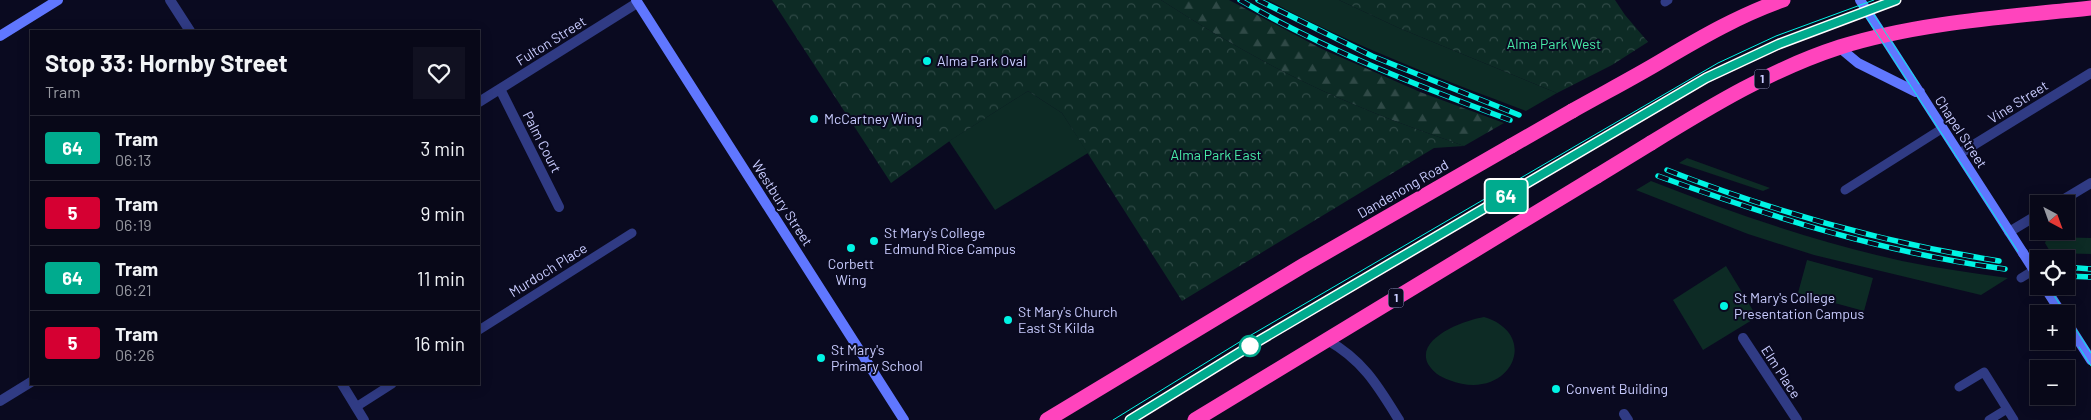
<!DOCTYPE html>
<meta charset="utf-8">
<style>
body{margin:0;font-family:Barlow,sans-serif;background:#111121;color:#f1f3f6;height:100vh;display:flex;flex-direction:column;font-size:19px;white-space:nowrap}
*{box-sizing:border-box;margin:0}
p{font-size:16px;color:#989aa2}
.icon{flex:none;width:28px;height:28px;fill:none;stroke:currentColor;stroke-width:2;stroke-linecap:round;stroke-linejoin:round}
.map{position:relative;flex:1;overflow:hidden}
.drawer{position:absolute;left:30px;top:30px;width:450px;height:355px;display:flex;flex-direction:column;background:#080818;border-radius:0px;box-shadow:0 2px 12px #0003,0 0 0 1px #292937}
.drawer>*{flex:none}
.badge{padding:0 10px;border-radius:4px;font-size:18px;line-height:32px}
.needle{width:32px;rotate:139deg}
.tools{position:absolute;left:2030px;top:195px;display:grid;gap:10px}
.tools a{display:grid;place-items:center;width:45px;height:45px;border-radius:0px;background:#080818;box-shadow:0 2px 12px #0003,0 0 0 1px #292937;font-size:25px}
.map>.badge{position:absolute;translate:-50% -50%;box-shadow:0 0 0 2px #fff}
.round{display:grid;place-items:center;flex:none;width:52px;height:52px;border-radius:0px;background:#111121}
.head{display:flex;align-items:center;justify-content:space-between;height:85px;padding:0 15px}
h1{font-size:24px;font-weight:700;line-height:38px}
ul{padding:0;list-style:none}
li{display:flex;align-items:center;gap:15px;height:65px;padding:0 15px;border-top:1px solid #292937}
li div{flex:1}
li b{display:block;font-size:19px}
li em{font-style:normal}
li .badge{min-width:55px;font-weight:700;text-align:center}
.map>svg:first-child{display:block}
</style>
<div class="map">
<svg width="2091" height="420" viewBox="0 0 2091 420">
<defs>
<pattern id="forest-firs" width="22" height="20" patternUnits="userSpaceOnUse" patternTransform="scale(1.25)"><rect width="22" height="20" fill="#0d2b25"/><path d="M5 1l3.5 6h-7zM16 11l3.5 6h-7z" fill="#2f4946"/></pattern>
<pattern id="park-crowns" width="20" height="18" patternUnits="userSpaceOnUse" patternTransform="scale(1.25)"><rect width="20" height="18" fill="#0d2b25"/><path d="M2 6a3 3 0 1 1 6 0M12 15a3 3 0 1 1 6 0" fill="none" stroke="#2f4946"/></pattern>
</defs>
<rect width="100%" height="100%" fill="#0a0a20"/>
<!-- grass -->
<path fill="#0d2b25" d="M 1268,0 L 1339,0 L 1399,28 L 1557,93 L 1526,111 C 1438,78 1351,45 1268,0 Z
M 1028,91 L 1062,113 L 1088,153 L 995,210 L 949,141 Z
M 1687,158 L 1770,188 L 1763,191 L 1679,163 Z
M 1651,181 C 1732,213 1816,242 1902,261 C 1937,268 1972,273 2008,278 L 1981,295 L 1814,255 L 1748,234 L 1636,190 Z
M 2052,237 L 2091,238 L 2091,254 L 2051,253 L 2045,243 L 2047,238 Z
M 1807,260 L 1873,278 L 1864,311 L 1798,293 Z
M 1726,266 L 1757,317 L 1703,350 L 1673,300 Z
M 1484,317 C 1543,335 1509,404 1449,380 C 1440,377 1433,372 1428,364 C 1415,338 1465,320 1484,317 Z"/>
<!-- forest -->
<path fill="url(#forest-firs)" d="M 1161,0 L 1229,0 L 1322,49 L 1420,92 L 1504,123 L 1464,146 C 1422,131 1379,116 1339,98 C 1277,71 1218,37 1161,0 Z"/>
<!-- park -->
<path fill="url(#park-crowns)" d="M 772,0 L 1161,0 C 1218,37 1277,71 1339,98 C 1379,116 1422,131 1464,146 L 1434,148 L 1182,301 L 1062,113 L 1028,91 L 951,140 L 891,183 Z
M 1339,0 L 1615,0 L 1625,15 L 1648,42 L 1612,65 L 1557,93 L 1399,28 Z"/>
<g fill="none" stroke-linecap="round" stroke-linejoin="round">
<!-- lane -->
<path stroke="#303b84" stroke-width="9" d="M 1665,2 L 1668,0
M 1845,190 L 1943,128
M 479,330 L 632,233
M 1959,387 L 1984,372 L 2014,420
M 356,407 L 392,384
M 1989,420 L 2007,409"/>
<!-- street -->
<path stroke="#303b84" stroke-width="10" d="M 170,0 L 190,31
M 500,89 L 559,207
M 479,102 L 637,3
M 1959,154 L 2091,73
M 2056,204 L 2091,183
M 2009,232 L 2039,214
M 1743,338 L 1797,420
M 1327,340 C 1363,360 1378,386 1399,420
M 342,384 L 364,420
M 0,401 L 31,382
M 1624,414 L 1628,420"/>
<!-- secondary -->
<path stroke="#6077ff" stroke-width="10" d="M 636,0 L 904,420
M 1860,0 L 2023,253
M 0,36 L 58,0
M 1840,48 L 1858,63 L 1916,92 L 1920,92
M 2044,286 L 2062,314
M 2066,321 L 2091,360"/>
<!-- highway -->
<path stroke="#ff44bd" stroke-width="15" d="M 1572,111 C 1602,94 1633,78 1663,60 C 1702,37 1740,15 1783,0
M 1651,143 C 1711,106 1772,69 1840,47 C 1920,22 2008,17 2091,8
M 1047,420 L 1304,265 L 1511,146
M 1195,420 L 1597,176"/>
<!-- tram -->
<path stroke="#00f4e4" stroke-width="1" d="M 1867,4 L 1919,84
M 1859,6 L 2039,284
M 2048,286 L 2066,314
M 2066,314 L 2091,353
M 2079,347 L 2091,366
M 1113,420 L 1246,338 L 1718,63 L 1776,36 L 1874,0
M 1130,420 L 1250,346 L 1706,78 L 1779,44 L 1896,0"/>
<!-- rail casing -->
<g stroke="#00f4e4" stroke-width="5.5">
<path id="rail" d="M 1240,0 C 1325,50 1418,86 1510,120
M 1258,0 L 1372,56 L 1519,115
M 1667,170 C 1774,212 1886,243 1999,261
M 1658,176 C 1771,217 1885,253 2005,269
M 2066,267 L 2091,269
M 2066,276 L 2091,277"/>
</g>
<!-- rail -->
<use href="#rail" stroke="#0a0a20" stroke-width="4" stroke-dasharray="11" stroke-linecap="butt"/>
<!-- lane-bridge -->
<path stroke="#303b84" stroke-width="9" d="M 2021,278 L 2034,270"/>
<!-- secondary-bridge -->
<path stroke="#6077ff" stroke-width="10" d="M 2023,253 L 2039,278"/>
<!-- highway-bridge -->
<path stroke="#ff44bd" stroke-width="15" d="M 1511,146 L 1572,111
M 1597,176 L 1651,143"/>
</g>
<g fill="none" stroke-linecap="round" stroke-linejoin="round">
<!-- line casing -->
<g stroke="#fff" stroke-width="11">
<path id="line" d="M 1130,420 L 1250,346 L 1706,78 L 1779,44 L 1896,0"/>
</g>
<!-- line -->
<use href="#line" stroke="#00ab8e" stroke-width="8"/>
</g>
<!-- markers -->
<g fill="#00f4e4" stroke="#0a0a20" stroke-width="2">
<circle cx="927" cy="61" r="5"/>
<circle cx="814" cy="119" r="5"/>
<circle cx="874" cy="241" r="5"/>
<circle cx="851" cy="248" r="5"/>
<circle cx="1724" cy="306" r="5"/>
<circle cx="1008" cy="320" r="5"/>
<circle cx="821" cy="358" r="5"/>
<circle cx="1556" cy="389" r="5"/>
</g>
<circle fill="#fff" stroke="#00ab8e" stroke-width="2.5" cx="1250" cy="346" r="10"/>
<g text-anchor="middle" stroke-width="4" stroke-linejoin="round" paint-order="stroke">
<!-- shield labels -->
<g fill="#0a0a20" stroke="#9092bc" stroke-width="1">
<rect x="1754.5" y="69.5" width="15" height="19" rx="4"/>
<rect x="1388.5" y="288.5" width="15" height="19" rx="4"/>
</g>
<g font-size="12" font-weight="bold" fill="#c9ccff">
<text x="1762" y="83">1</text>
<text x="1396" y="302">1</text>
</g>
<!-- street labels -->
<g font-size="14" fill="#c9ccff" stroke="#0a0a20">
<text transform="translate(551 41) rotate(-32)" y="5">Fulton Street</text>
<text transform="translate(2018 102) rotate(-32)" y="5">Vine Street</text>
<text transform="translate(1961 132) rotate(57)" y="5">Chapel Street</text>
<text transform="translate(542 142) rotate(63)" y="5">Palm Court</text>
<text transform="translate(1403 189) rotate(-30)" y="5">Dandenong Road</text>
<text transform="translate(782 203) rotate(57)" y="5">Westbury Street</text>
<text transform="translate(548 270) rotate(-32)" y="5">Murdoch Place</text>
<text transform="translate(1781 372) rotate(57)" y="5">Elm Place</text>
</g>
<!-- park labels -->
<g font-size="14" fill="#48eca8" stroke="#0a0a20">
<text x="1554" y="49">Alma Park West</text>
<text x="1216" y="160">Alma Park East</text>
</g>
<!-- poi labels -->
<g font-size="14" fill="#c9ccff" stroke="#0a0a20" text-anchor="start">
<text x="937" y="66">Alma Park Oval</text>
<text x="824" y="124">McCartney Wing</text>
<text x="884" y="238">St Mary's College<tspan x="884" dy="16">Edmund Rice Campus</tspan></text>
<text x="851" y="269" text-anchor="middle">Corbett<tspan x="851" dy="16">Wing</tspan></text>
<text x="1734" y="303">St Mary's College<tspan x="1734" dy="16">Presentation Campus</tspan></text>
<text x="1018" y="317">St Mary's Church<tspan x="1018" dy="16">East St Kilda</tspan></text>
<text x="831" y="355">St Mary's<tspan x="831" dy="16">Primary School</tspan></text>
<text x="1566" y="394">Convent Building</text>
</g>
</g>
</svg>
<div class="tools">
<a><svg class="needle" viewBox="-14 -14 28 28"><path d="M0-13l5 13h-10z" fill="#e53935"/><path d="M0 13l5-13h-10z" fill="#989aa2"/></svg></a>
<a><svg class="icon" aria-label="locate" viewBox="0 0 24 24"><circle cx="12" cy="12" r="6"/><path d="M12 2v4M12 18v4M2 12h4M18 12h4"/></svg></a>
<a>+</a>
<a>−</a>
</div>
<b class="badge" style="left:1506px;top:196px;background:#00ab8e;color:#fff">64</b>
<section class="drawer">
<div class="head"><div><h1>Stop 33: Hornby Street</h1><p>Tram</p></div><a class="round"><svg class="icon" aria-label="heart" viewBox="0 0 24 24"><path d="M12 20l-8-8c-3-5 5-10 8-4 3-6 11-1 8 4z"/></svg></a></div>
<ul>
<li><span class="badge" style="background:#00ab8e;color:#fff">64</span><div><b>Tram</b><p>06:13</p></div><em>3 min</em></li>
<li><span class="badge" style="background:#d50032;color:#fff">5</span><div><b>Tram</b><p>06:19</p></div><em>9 min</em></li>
<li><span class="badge" style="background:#00ab8e;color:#fff">64</span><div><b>Tram</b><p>06:21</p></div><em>11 min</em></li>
<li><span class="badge" style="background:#d50032;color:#fff">5</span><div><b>Tram</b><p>06:26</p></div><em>16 min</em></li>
</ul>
</section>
</div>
